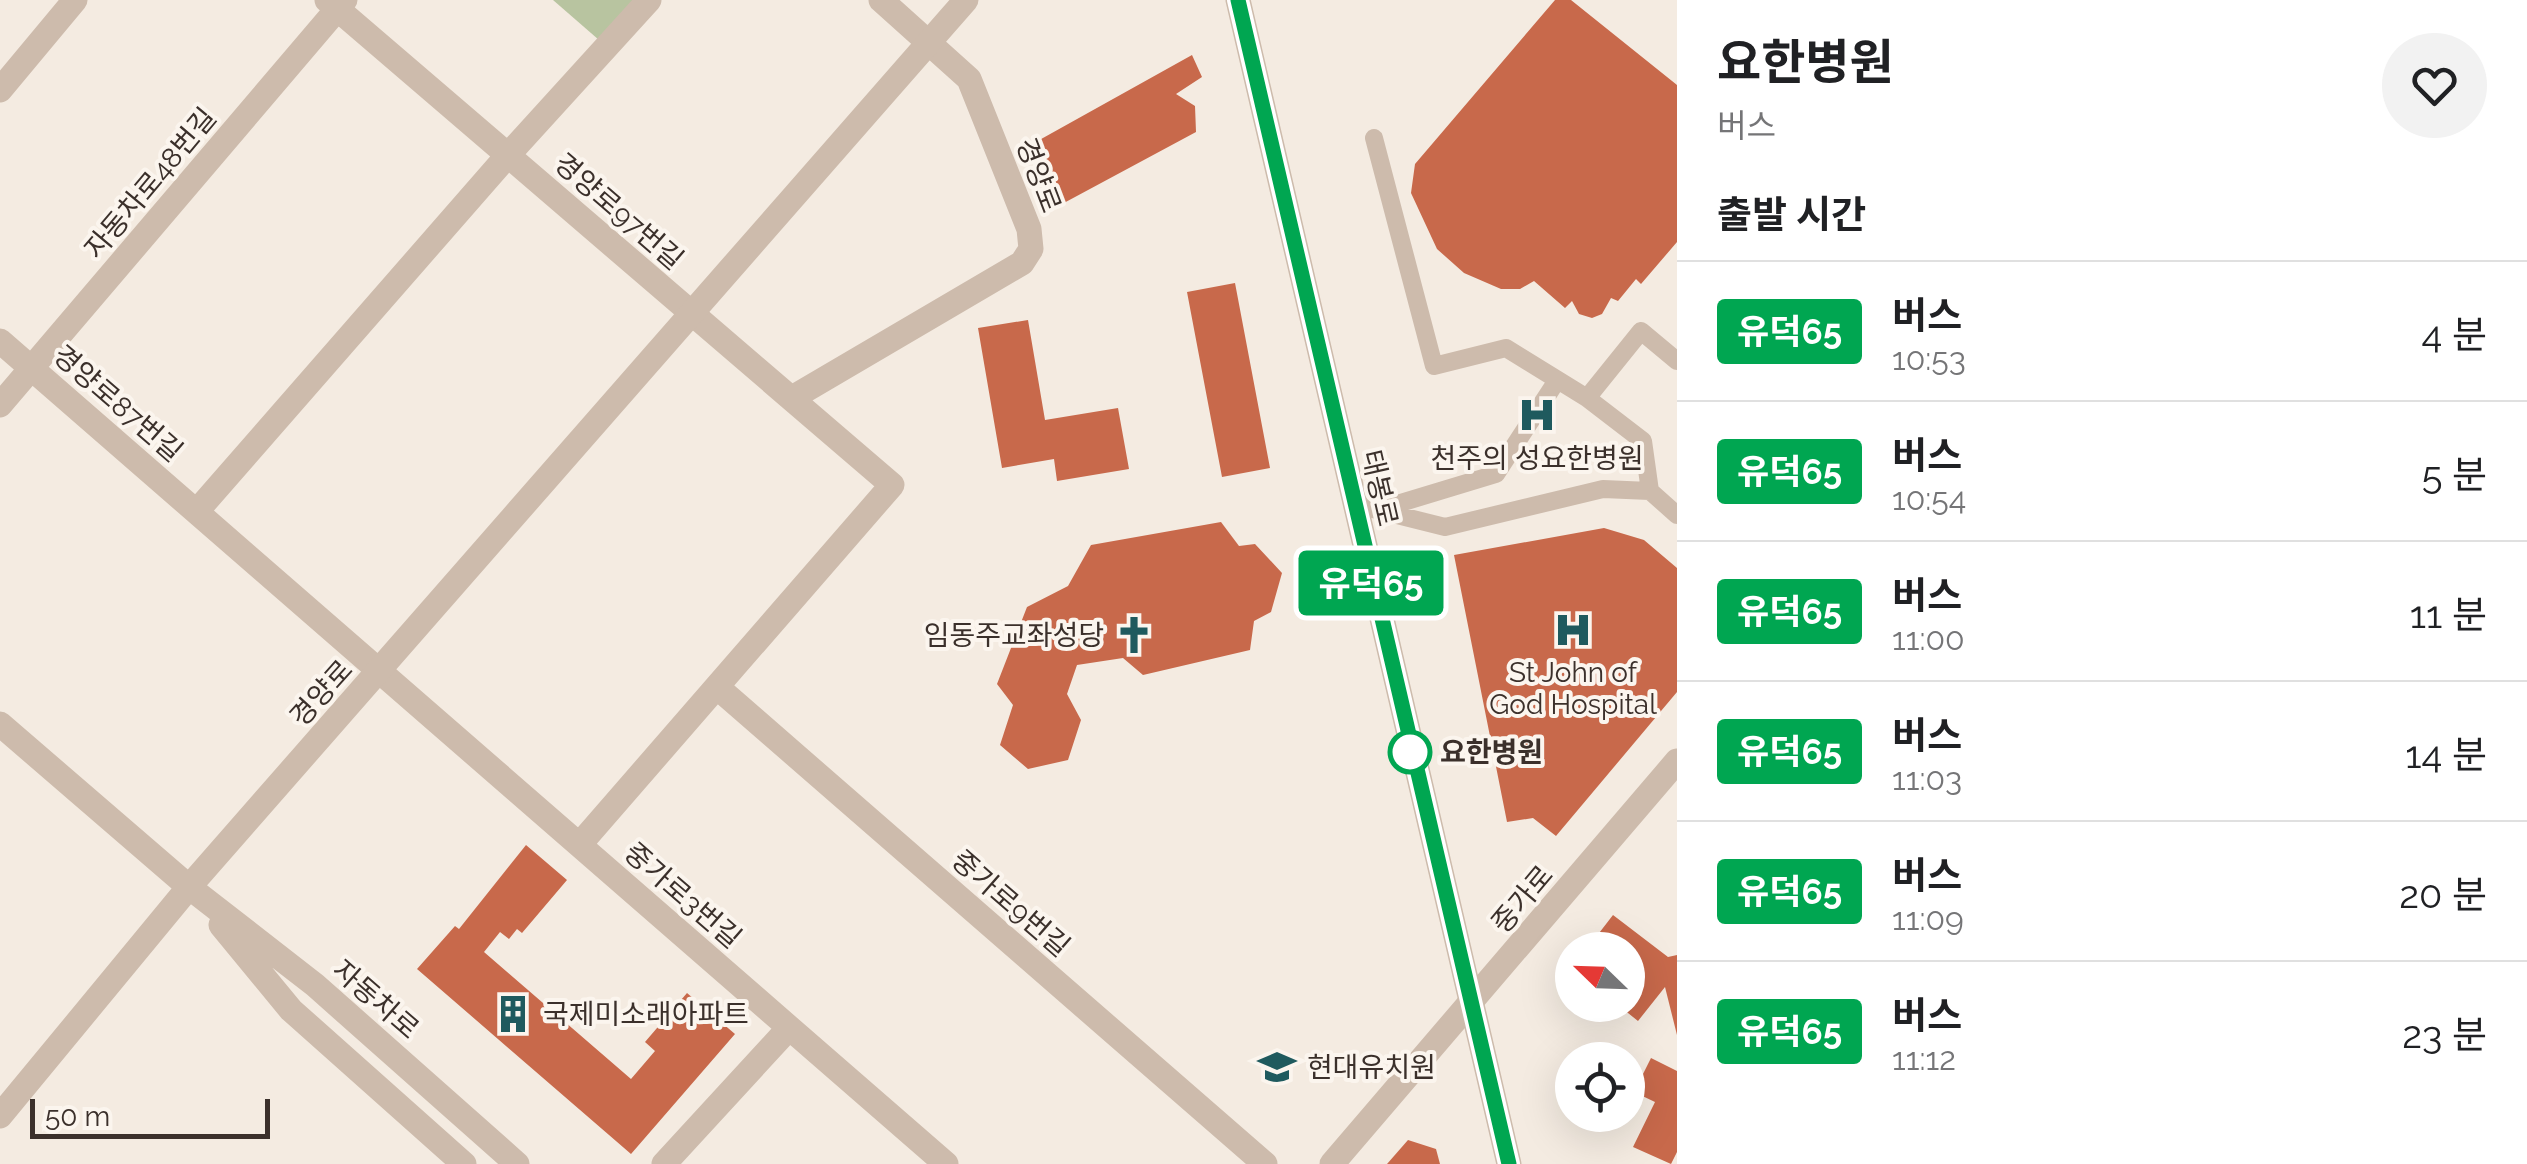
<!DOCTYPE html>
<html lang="ko">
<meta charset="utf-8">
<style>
body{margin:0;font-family:Raleway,"Noto Sans KR",sans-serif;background:#f2f2f2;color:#202124;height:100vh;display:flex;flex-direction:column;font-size:38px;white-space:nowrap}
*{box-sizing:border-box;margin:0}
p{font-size:32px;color:#757577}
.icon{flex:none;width:55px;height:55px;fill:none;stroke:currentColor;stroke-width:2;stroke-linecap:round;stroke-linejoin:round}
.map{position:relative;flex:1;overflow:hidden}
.panel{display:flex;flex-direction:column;background:#fff;width:850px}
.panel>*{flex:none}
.badge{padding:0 20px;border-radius:8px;font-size:35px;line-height:65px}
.needle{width:65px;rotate:293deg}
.tools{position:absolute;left:1555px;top:932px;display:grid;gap:20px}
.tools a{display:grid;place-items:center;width:90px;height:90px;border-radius:50%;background:#fff;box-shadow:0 10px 40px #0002;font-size:50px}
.scale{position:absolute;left:30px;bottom:25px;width:240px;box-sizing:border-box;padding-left:10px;border:5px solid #3b302b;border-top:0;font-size:28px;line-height:35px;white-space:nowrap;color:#3b302b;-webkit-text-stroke:8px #fbf5ee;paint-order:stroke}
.map>.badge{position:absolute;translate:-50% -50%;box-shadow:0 0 0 5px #fff}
h2{padding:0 40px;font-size:38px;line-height:90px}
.round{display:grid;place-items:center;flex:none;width:105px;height:105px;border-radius:52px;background:#f2f2f2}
.overview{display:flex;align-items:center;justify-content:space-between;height:170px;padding:0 40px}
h1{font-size:48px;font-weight:700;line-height:75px}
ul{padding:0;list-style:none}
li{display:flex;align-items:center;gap:30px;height:140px;padding:0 40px;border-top:2px solid #e0e0e0}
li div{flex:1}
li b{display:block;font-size:38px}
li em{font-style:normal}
li .badge{min-width:110px;font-weight:700;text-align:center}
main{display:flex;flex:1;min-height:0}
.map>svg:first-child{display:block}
</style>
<main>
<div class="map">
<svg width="1677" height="1164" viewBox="0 0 1677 1164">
<rect width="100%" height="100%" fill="#f4ebe1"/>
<!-- green -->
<path fill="#b8c4a0" d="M 553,0 L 635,0 L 599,40 Z"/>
<!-- building -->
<path fill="#c8694b" d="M 1555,0 L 1571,0 L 1677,85 L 1677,242 L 1641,284 L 1636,279 L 1618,301 L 1611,298 L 1602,314 L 1592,318 L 1579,314 L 1572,301 L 1565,308 L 1534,281 L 1520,289 L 1501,289 L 1464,273 L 1437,249 L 1411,193 L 1415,164 Z
M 1192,55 L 1202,77 L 1176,94 L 1195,106 L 1196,132 L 1062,204 L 1045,167 L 1040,169 L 1025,148 Z
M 1235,283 L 1270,468 L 1222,477 L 1187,292 Z
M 1028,320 L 1045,420 L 1118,408 L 1129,469 L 1057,481 L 1054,459 L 1002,468 L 978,328 Z
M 1221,522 L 1239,546 L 1255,544 L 1282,573 L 1271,612 L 1254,621 L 1250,650 L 1143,675 L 1123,658 L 1077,665 L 1067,694 L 1081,720 L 1068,760 L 1028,769 L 1000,745 L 1013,705 L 997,684 L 1027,607 L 1068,586 L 1091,545 Z
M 1604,528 L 1644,540 L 1677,568 L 1677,692 L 1556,836 L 1533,818 L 1507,822 L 1454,555 Z
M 526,845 L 567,880 L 522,933 L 517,929 L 509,939 L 500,932 L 484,952 L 631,1079 L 655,1051 L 645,1042 L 687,993 L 735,1034 L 631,1154 L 417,969 L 455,926 L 459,929 Z
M 1613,915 L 1668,957 L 1677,955 L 1677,1035 L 1665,987 L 1638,1021 L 1618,1005 L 1628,1005 L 1628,950 L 1586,950 Z
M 1651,1058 L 1677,1071 L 1677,1152 L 1671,1164 L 1633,1147 L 1655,1102 L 1634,1092 Z
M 1408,1140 L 1436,1149 L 1440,1164 L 1387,1164 Z"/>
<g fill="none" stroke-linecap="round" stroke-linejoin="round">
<!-- service -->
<path stroke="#cdbbac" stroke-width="18" d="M 1374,138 L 1434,366 L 1506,348 L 1587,398 L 1643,441 L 1650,491
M 1587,398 L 1641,331 L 1677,361
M 1353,504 L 1445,527 L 1603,489 L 1650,491 L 1677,515
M 1377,510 L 1496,474 L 1556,382"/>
<!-- minor -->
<path stroke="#cdbbac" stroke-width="25" d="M 327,0 L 892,485 L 580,844
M 0,90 L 75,0
M 0,341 L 946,1164
M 792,398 L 1022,263 L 1031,249 L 1029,229 L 969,79 L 881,0
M 0,405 L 345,0
M 197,511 L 508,155 L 649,0
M 717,687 L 1265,1164
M 664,1164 L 789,1028
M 1332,1164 L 1677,761"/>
<!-- tertiary -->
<path stroke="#cdbbac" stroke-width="25" d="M 1238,0 L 1509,1164
M 0,724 L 189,887 L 315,985 L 517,1164
M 221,925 L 291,1010 L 464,1164
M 0,1116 L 189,887 L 966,0"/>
</g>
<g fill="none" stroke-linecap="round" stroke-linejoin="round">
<!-- line casing -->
<g stroke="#fff" stroke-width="22">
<path id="line" d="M 1238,0 L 1509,1164"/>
</g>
<!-- line -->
<use href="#line" stroke="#00a651" stroke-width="15"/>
</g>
<!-- icons -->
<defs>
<g id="hospital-bare" transform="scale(3)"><path d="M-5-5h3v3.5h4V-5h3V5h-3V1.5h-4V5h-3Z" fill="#1f5a5e" stroke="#fbf5ee" stroke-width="2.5" paint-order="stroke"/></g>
<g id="church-bare" transform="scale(3)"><path d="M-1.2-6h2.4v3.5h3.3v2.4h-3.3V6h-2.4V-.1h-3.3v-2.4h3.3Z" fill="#1f5a5e" stroke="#fbf5ee" stroke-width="2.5" paint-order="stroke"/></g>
<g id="building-bare" transform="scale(3)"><path d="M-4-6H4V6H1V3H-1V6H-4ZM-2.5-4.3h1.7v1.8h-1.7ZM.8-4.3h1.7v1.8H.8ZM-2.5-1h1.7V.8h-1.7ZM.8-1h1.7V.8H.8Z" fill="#1f5a5e" stroke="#fbf5ee" stroke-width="2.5" paint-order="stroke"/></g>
<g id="school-bare" transform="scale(3)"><path d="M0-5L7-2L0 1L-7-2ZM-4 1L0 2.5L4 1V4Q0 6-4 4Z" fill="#1f5a5e" stroke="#fbf5ee" stroke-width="2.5" paint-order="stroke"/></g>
</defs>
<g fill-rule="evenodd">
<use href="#hospital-bare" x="1537" y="415"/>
<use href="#hospital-bare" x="1573" y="630"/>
<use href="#church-bare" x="1134" y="635"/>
<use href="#building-bare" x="513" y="1014"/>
<use href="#school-bare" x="1277" y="1067"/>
</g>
<!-- markers -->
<circle fill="#fff" stroke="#00a651" stroke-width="5" cx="1410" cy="752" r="20"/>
<g text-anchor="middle" stroke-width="8" stroke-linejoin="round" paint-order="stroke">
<!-- street labels -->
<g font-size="28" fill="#3b302b" stroke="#fbf5ee">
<text transform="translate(1039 175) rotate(69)" y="10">경양로</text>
<text transform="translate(150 183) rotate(-50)" y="10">자동차로48번길</text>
<text transform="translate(619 211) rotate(41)" y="10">경양로97번길</text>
<text transform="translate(118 403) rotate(41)" y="10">경양로87번길</text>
<text transform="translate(1380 488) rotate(77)" y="10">태봉로</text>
<text transform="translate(321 693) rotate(-48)" y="10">경양로</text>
<text transform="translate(683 895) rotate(41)" y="10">중가로3번길</text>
<text transform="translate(1522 899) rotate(-50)" y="10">중가로</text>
<text transform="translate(1011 903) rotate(41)" y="10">중가로9번길</text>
<text transform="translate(376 999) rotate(41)" y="10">자동차로</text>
</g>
<!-- poi labels -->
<g font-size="28" fill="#3b302b" stroke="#fbf5ee">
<text x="1537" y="468">천주의 성요한병원</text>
<text x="1104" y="645" text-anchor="end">임동주교좌성당</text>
<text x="1573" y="682">St John of<tspan x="1573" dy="32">God Hospital</tspan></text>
<text x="543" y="1024" text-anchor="start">국제미소래아파트</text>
<text x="1307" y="1077" text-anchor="start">현대유치원</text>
</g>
<!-- stop labels -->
<g font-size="28" font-weight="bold" fill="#3b302b" stroke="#fbf5ee" text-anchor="start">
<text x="1440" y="762">요한병원</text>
</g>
</g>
</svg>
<div class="tools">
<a><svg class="needle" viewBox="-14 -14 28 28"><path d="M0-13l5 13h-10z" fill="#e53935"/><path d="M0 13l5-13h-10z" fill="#757577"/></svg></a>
<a><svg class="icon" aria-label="locate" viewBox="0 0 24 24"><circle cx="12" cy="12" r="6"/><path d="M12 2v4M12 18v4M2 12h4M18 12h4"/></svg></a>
</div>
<div class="scale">50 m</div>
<b class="badge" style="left:1371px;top:583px;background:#00a651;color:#fff">유덕65</b>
</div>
<section class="panel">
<div class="overview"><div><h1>요한병원</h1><p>버스</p></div><a class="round"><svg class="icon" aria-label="heart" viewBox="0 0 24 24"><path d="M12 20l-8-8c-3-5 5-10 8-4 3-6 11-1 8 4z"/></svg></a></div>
<h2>출발 시간</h2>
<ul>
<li><span class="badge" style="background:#00a651;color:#fff">유덕65</span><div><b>버스</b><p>10:53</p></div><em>4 분</em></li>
<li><span class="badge" style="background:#00a651;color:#fff">유덕65</span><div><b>버스</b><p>10:54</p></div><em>5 분</em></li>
<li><span class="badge" style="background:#00a651;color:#fff">유덕65</span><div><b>버스</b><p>11:00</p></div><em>11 분</em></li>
<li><span class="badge" style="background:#00a651;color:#fff">유덕65</span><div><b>버스</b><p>11:03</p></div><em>14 분</em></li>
<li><span class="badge" style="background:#00a651;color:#fff">유덕65</span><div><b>버스</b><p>11:09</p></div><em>20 분</em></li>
<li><span class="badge" style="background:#00a651;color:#fff">유덕65</span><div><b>버스</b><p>11:12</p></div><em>23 분</em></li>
</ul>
</section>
</main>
